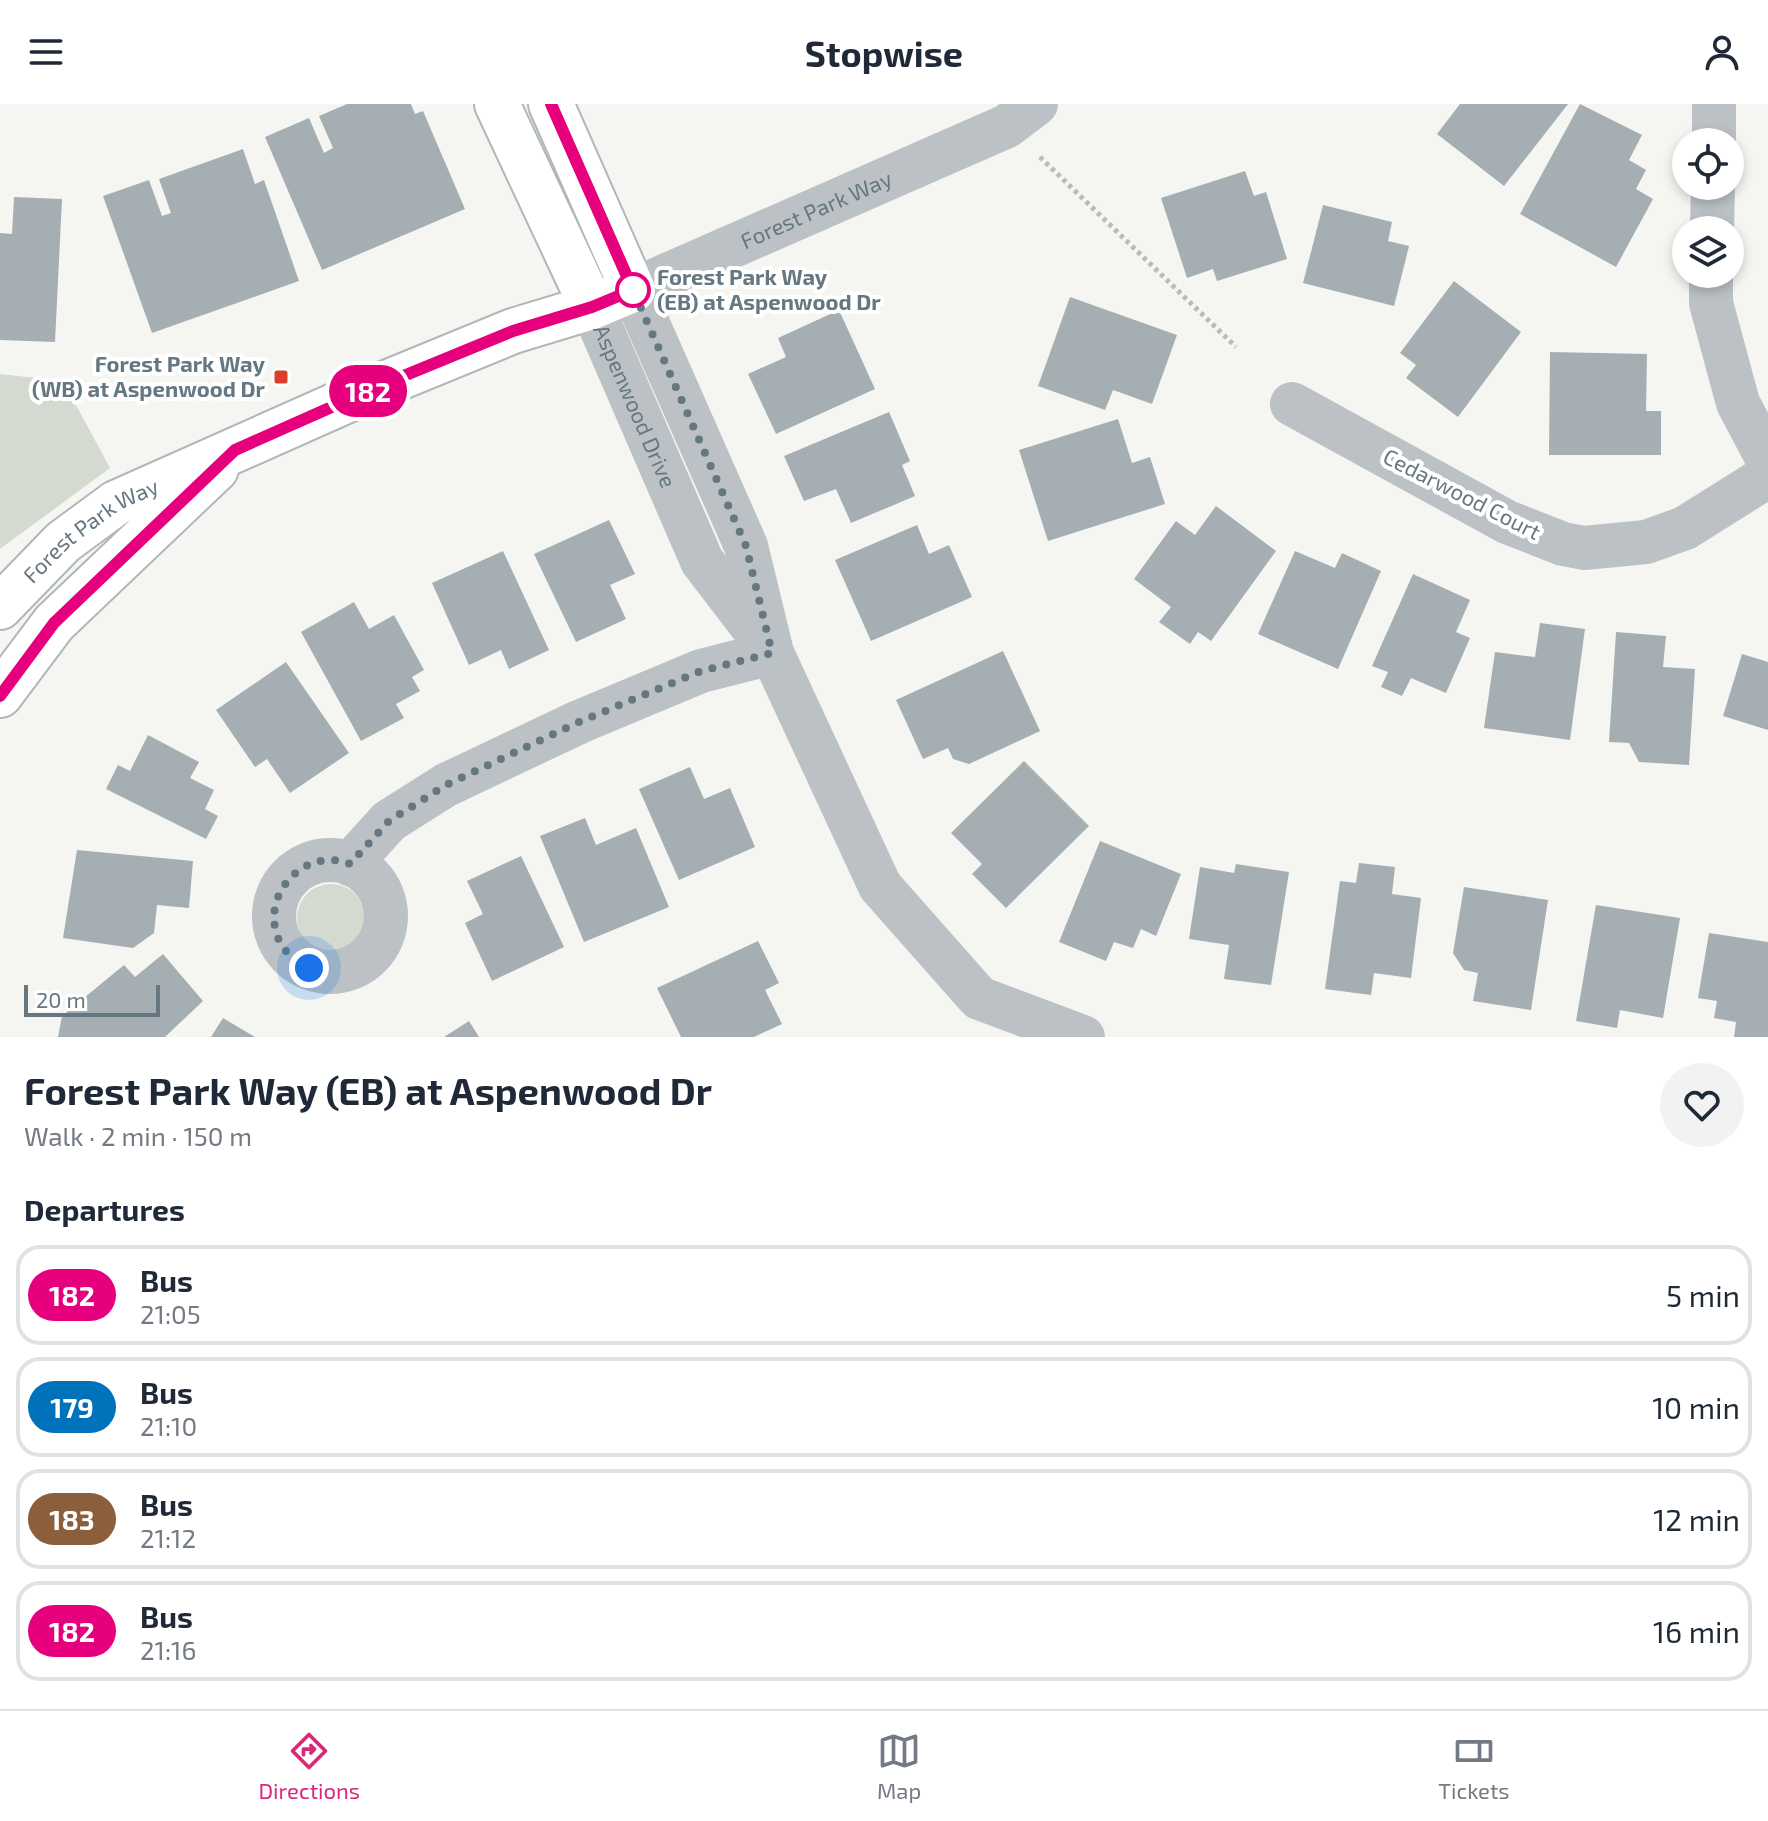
<!DOCTYPE html>
<meta charset="utf-8">
<style>
body{margin:0;font-family:"Exo 2",sans-serif;background:#f2f2f3;color:#1f2937;height:100vh;display:flex;flex-direction:column;font-size:30px;white-space:nowrap}
*{box-sizing:border-box;margin:0}
p{font-size:26px;color:#747a83}
.icon{flex:none;width:44px;height:44px;fill:none;stroke:currentColor;stroke-width:2;stroke-linecap:round;stroke-linejoin:round}
.map{position:relative;height:933px;overflow:hidden}
.side{display:flex;flex-direction:column;background:#fff;flex:1}
.side>*{flex:none}
.badge{padding:0 16px;border-radius:26px;font-size:28px;line-height:52px}
.buttons{position:absolute;left:1672px;top:24px;display:grid;gap:16px}
.buttons a{display:grid;place-items:center;width:72px;height:72px;border-radius:50%;background:#fff;box-shadow:0 4px 12px #0003;font-size:40px}
.scale{position:absolute;left:24px;bottom:20px;width:136px;box-sizing:border-box;padding-left:8px;border:4px solid #657882;border-top:0;font-size:22px;line-height:28px;white-space:nowrap;color:#657882;-webkit-text-stroke:6px #fff;paint-order:stroke}
.you{position:absolute;width:40px;height:40px;margin:-20px;border:6px solid #fff;border-radius:50%;background:#1a73e8;box-shadow:0 0 0 12px #1a73e833}
.map>.badge{position:absolute;translate:-50% -50%;box-shadow:0 0 0 4px #fff}
h2{padding:0 24px;font-size:30px;line-height:72px}
.round{display:grid;place-items:center;flex:none;width:84px;height:84px;border-radius:42px;background:#f2f2f3}
.head{display:flex;align-items:center;justify-content:space-between;height:136px;padding:0 24px}
h1{font-size:38px;font-weight:700;line-height:60px}
ul{padding:0;list-style:none}
li{display:flex;align-items:center;gap:24px;height:100px;margin:0 16px 12px;padding:0 8px;border:4px solid #e0e1e3;border-radius:24px}
li div{flex:1}
li b{display:block;font-size:30px}
li em{font-style:normal}
li .badge{min-width:88px;font-weight:700;text-align:center}
header{display:flex;justify-content:space-between;align-items:center;height:104px;padding:0 24px;background:#fff;font-size:36px;font-weight:700}
.tab-bar{display:flex;justify-content:space-around;align-items:center;height:112px;border-top:2px solid #e0e1e3;background:#fff;font-size:22px;color:#747a83}
.tab-bar a{display:grid;justify-items:center;gap:4px}
.tab-bar .current{color:#db2777}
.map>svg:first-child{display:block}
</style>
<header><svg class="icon" aria-label="menu" viewBox="0 0 24 24"><path d="M4 6h16M4 12h16M4 18h16"/></svg>Stopwise<svg class="icon" aria-label="person" viewBox="0 0 24 24"><circle cx="12" cy="8" r="4"/><path d="M4 21q1-7 8-7t8 7"/></svg></header>
<div class="map">
<svg width="1768" height="933" viewBox="0 0 1768 933">
<rect width="100%" height="100%" fill="#f5f5f2"/>
<!-- green -->
<path fill="#d5dad1" d="M 0,270 L 63,277 L 110,364 L 0,445 Z
M297 814a34 34 0 1 1 68 0a34 34 0 1 1-68 0Z"/>
<!-- building -->
<path fill="#a5afb3" d="M 347,0 L 411,0 L 415,10 L 423,7 L 465,105 L 322,166 L 265,33 L 309,14 L 324,49 L 333,44 L 319,12 Z
M 1460,0 L 1568,0 L 1504,82 L 1437,30 Z
M 1580,0 L 1642,31 L 1629,56 L 1646,66 L 1636,85 L 1653,95 L 1616,163 L 1520,110 Z
M 243,45 L 255,80 L 264,76 L 299,177 L 152,229 L 103,92 L 149,76 L 162,112 L 171,109 L 159,75 Z
M 1245,67 L 1254,92 L 1266,88 L 1287,155 L 1217,177 L 1213,165 L 1187,174 L 1161,94 Z
M 14,93 L 62,95 L 55,238 L 0,236 L 0,129 L 12,130 Z
M 1323,101 L 1392,118 L 1388,137 L 1409,142 L 1394,202 L 1303,179 Z
M 1454,177 L 1521,228 L 1458,313 L 1406,274 L 1416,261 L 1400,249 Z
M 1070,193 L 1177,231 L 1152,300 L 1113,286 L 1105,306 L 1038,282 Z
M 839,206 L 875,285 L 776,330 L 748,270 L 786,253 L 778,234 Z
M 1550,248 L 1647,250 L 1646,307 L 1661,307 L 1661,351 L 1549,351 Z
M 889,308 L 910,357 L 902,361 L 915,392 L 851,419 L 836,385 L 804,397 L 784,352 Z
M 1118,315 L 1132,359 L 1150,353 L 1165,400 L 1048,437 L 1019,346 Z
M 1216,402 L 1276,447 L 1211,537 L 1198,528 L 1190,540 L 1159,518 L 1171,503 L 1134,475 L 1176,417 L 1195,431 Z
M 609,416 L 635,470 L 610,481 L 626,515 L 576,538 L 534,450 Z
M 917,421 L 929,450 L 949,441 L 972,493 L 871,537 L 835,456 Z
M 503,447 L 549,546 L 509,565 L 501,546 L 469,561 L 432,479 Z
M 1295,447 L 1335,464 L 1342,449 L 1381,467 L 1338,565 L 1258,530 Z
M 1413,470 L 1470,496 L 1456,528 L 1470,534 L 1446,589 L 1411,574 L 1402,592 L 1381,583 L 1388,568 L 1372,562 Z
M 354,498 L 369,525 L 394,511 L 424,566 L 412,573 L 420,587 L 396,600 L 404,614 L 361,637 L 301,528 Z
M 1540,519 L 1585,525 L 1570,636 L 1484,624 L 1495,548 L 1535,553 Z
M 1616,528 L 1666,532 L 1663,563 L 1695,565 L 1689,661 L 1639,658 L 1629,639 L 1609,638 Z
M 1003,547 L 1040,627 L 969,660 L 953,655 L 948,644 L 923,655 L 896,596 Z
M 1742,550 L 1768,558 L 1768,626 L 1723,612 Z
M 286,558 L 349,649 L 290,689 L 267,655 L 255,663 L 216,606 Z
M 148,631 L 199,658 L 190,674 L 214,686 L 205,705 L 218,712 L 206,735 L 106,685 L 118,661 L 130,667 Z
M 1024,657 L 1089,722 L 1006,804 L 972,770 L 982,760 L 951,729 Z
M 690,663 L 704,695 L 730,684 L 755,743 L 679,776 L 639,685 Z
M 585,714 L 596,741 L 636,724 L 669,803 L 584,838 L 540,732 Z
M 1100,737 L 1181,770 L 1156,832 L 1141,825 L 1133,844 L 1114,838 L 1106,857 L 1059,838 Z
M 77,746 L 193,757 L 189,804 L 157,801 L 154,829 L 133,844 L 63,834 Z
M 521,752 L 564,843 L 492,877 L 465,819 L 483,810 L 467,777 Z
M 1359,759 L 1395,763 L 1392,790 L 1421,794 L 1411,874 L 1374,869 L 1371,891 L 1325,885 L 1340,777 L 1356,779 Z
M 1236,760 L 1289,768 L 1271,881 L 1224,875 L 1229,841 L 1189,835 L 1200,763 L 1234,769 Z
M 1464,783 L 1548,796 L 1531,906 L 1473,897 L 1478,869 L 1464,866 L 1453,849 Z
M 1596,801 L 1680,814 L 1663,914 L 1620,906 L 1617,924 L 1576,917 Z
M 1709,829 L 1768,838 L 1768,933 L 1734,933 L 1736,918 L 1714,914 L 1717,897 L 1698,894 Z
M 758,837 L 779,879 L 765,886 L 782,920 L 754,933 L 681,933 L 657,884 Z
M 163,850 L 203,897 L 165,933 L 58,933 L 62,912 L 124,861 L 135,873 Z
M 223,914 L 255,933 L 211,933 Z
M 469,917 L 479,933 L 444,933 Z"/>
<g fill="none" stroke-linecap="round" stroke-linejoin="round">
<!-- secondary casing -->
<g stroke="#b0b7ba" stroke-width="48">
<g id="secondary">
<path d="M 497,0 L 592,203"/>
<path id="s3" d="M 0,503 L 63,438 L 116,399 L 379,282 L 513,227 L 592,203 L 633,186 L 551,0"/>
<path d="M 0,591 L 54,519 L 216,365"/>
</g>
</g>
<!-- path -->
<path stroke="#b8bbbd" stroke-width="5" stroke-dasharray="4 4" stroke-linecap="butt" d="M 1040,53 L 1236,243"/>
<!-- minor -->
<g stroke="#bbc1c4" stroke-width="44">
<path d="M 1714,38 L 1714,0"/>
<path d="M 1712,126 L 1713,82"/>
<path d="M 1711,170 L 1711,199 L 1738,299 L 1768,356"/>
<path d="M 633,186 L 746,442 L 772,549 L 880,782 L 979,894 L 1083,933"/>
<path id="s1" d="M 592,203 L 702,457 L 761,534"/>
<path d="M 1292,300 L 1507,418 L 1563,440 L 1584,444 L 1646,438 L 1685,424 L 1768,372"/>
<circle cx="330" cy="812" r="56"/>
<path d="M 350,760 L 389,717 L 446,681 L 579,618 L 701,567 L 772,549"/>
</g>
<!-- tertiary -->
<path stroke="#bbc1c4" stroke-width="44" id="s2" d="M 633,186 L 1007,22 L 1036,0"/>
<!-- secondary -->
<use href="#secondary" stroke="#fff" stroke-width="44"/>
</g>
<g fill="none" stroke-linecap="round" stroke-linejoin="round">
<!-- line casing -->
<g stroke="#fff" stroke-width="18">
<path id="line" d="M 0,592 L 54,519 L 235,346 L 379,282 L 513,227 L 592,203 L 633,186 L 551,0"/>
</g>
<!-- line -->
<use href="#line" stroke="#e6007e" stroke-width="12"/>
<!-- walk -->
<path stroke="#657882" stroke-width="8" stroke-dasharray="0 14.4" d="M 309,864 C 298,857 287,851 281,840 C 256,795 303,741 350,760 L 389,717 L 446,681 L 579,618 L 701,567 L 772,549 L 746,442 L 633,186"/>
</g>
<!-- markers -->
<circle fill="#fff" stroke="#e6007e" stroke-width="4" cx="633" cy="186" r="16"/>
<rect fill="#dd3e2a" stroke="#fff" stroke-width="3" x="273" y="265" width="16" height="16" rx="4"/>
<g text-anchor="middle" stroke-width="8" stroke-linejoin="round" paint-order="stroke">
<!-- street labels -->
<g font-size="22" fill="#657882" stroke="#fff">
<text dy="8" stroke="none"><textPath href="#s2" startOffset="200">Forest Park Way</textPath></text>
<text dy="8" stroke="none"><textPath href="#s1" startOffset="108">Aspenwood Drive</textPath></text>
<text transform="translate(1462 390) rotate(27)" y="8">Cedarwood Court</text>
<text dy="8" stroke="none"><textPath href="#s3" startOffset="120">Forest Park Way</textPath></text>
</g>
<!-- stop labels -->
<g font-size="22" font-weight="bold" fill="#657882" stroke="#fff" text-anchor="start">
<text x="657" y="181">Forest Park Way<tspan x="657" dy="25">(EB) at Aspenwood Dr</tspan></text>
</g>
<!-- poi labels -->
<g font-size="22" font-weight="bold" fill="#657882" stroke="#fff" text-anchor="end">
<text x="265" y="268">Forest Park Way<tspan x="265" dy="25">(WB) at Aspenwood Dr</tspan></text>
</g>
</g>
</svg>
<div class="buttons">
<a><svg class="icon" aria-label="locate" viewBox="0 0 24 24"><circle cx="12" cy="12" r="6"/><path d="M12 2v4M12 18v4M2 12h4M18 12h4"/></svg></a>
<a><svg class="icon" aria-label="layers" viewBox="0 0 24 24"><path d="M12 4l9 5-9 5-9-5zM3 14l9 5 9-5"/></svg></a>
</div>
<div class="scale">20 m</div>
<div class="you" style="left:309px;top:864px"></div>
<b class="badge" style="left:368px;top:287px;background:#e6007e;color:#fff">182</b>
</div>
<section class="side">
<div class="head"><div><h1>Forest Park Way (EB) at Aspenwood Dr</h1><p>Walk · 2 min · 150 m</p></div><a class="round"><svg class="icon" aria-label="heart" viewBox="0 0 24 24"><path d="M12 20l-8-8c-3-5 5-10 8-4 3-6 11-1 8 4z"/></svg></a></div>
<h2>Departures</h2>
<ul>
<li><span class="badge" style="background:#e6007e;color:#fff">182</span><div><b>Bus</b><p>21:05</p></div><em>5 min</em></li>
<li><span class="badge" style="background:#0072bc;color:#fff">179</span><div><b>Bus</b><p>21:10</p></div><em>10 min</em></li>
<li><span class="badge" style="background:#8b5e3c;color:#fff">183</span><div><b>Bus</b><p>21:12</p></div><em>12 min</em></li>
<li><span class="badge" style="background:#e6007e;color:#fff">182</span><div><b>Bus</b><p>21:16</p></div><em>16 min</em></li>
</ul>
</section>
<nav class="tab-bar">
<a class="current"><svg class="icon" aria-label="directions" viewBox="0 0 24 24"><path d="M12 3l9 9-9 9-9-9zM9 14v-3h6M13 9l2 2-2 2"/></svg>Directions</a>
<a><svg class="icon" aria-label="map" viewBox="0 0 24 24"><path d="M3 6l6-2 6 2 6-2v14l-6 2-6-2-6 2zM9 4v14M15 6v14"/></svg>Map</a>
<a><svg class="icon" aria-label="tickets" viewBox="0 0 24 24"><path d="M3 7h18v10H3zM15 7v10"/></svg>Tickets</a>
</nav>
